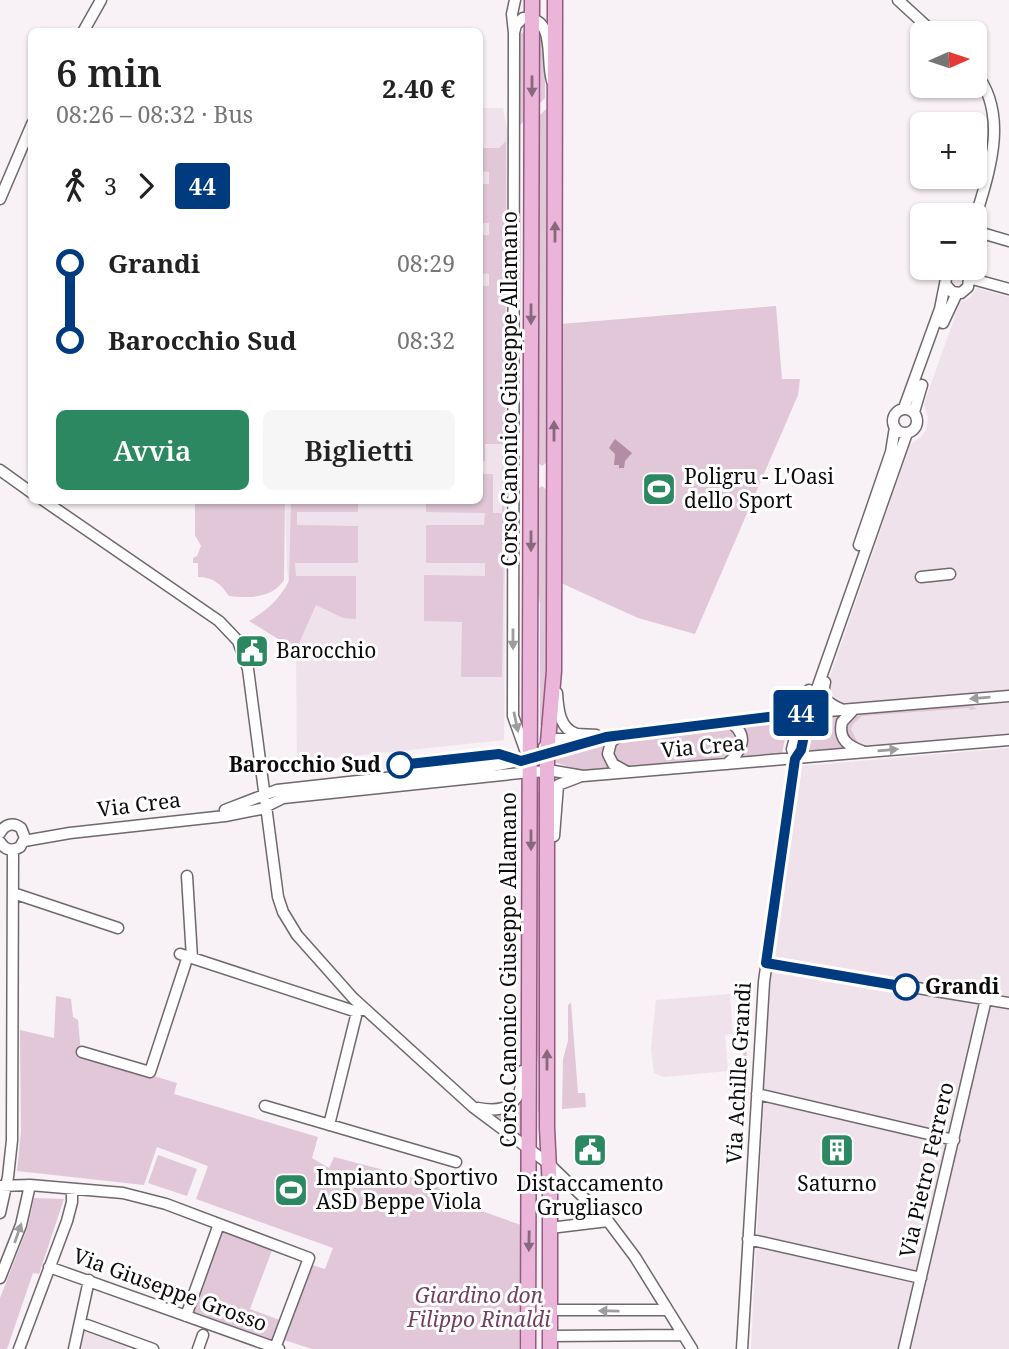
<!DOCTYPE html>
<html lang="it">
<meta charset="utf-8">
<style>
body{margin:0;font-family:"Noto Serif",serif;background:#f6f6f6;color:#222;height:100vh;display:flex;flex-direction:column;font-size:26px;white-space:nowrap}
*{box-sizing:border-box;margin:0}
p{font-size:23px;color:#767676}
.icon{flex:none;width:38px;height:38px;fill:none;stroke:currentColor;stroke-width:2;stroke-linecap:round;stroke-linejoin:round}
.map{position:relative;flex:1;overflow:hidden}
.side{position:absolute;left:28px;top:28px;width:455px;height:476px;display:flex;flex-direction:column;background:#fff;border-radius:10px;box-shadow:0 2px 5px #0004}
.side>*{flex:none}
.badge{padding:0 14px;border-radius:5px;font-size:24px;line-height:46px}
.needle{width:46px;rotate:87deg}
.buttons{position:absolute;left:910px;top:21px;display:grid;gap:14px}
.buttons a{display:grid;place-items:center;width:77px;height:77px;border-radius:10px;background:#fff;box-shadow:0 2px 5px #0004;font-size:35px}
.map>.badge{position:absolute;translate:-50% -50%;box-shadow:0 0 0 4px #fff}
.legs{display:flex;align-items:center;gap:10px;height:77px;padding:0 28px;font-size:23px}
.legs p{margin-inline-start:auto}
.head{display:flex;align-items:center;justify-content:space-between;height:119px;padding:0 28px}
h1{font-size:38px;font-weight:600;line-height:52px}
.cta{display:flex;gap:14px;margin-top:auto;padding:14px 28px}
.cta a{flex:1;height:80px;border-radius:10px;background:#2b8860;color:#fff;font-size:28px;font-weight:600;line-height:80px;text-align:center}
.cta a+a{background:#f6f6f6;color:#222}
ul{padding:0 28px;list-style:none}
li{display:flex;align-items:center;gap:24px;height:77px;font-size:26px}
li i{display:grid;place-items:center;width:10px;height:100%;margin:0 9px;background:currentColor}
li i::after{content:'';width:18px;height:18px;margin:-9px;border:5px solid;border-radius:50%;background:#fff}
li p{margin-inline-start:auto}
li:first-child i{background:linear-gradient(#0000 50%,currentColor 0)}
li:last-child i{background:linear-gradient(currentColor 50%,#0000 0)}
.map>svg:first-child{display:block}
</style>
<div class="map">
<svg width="1009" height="1349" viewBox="0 0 1009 1349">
<rect width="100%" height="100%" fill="#f8f1f5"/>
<!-- built -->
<path fill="#f0e2ea" d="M 480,108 L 503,108 L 508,135 L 504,740 L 297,762 L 296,655 L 287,569 L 285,501 L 480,500 Z
M 977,288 L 1009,297 L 1009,733 L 807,752 L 818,703 L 827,685 L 910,445 L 922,436 L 926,430 L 928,418 L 924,404 L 960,302 L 969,298 Z
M 1009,748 L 1009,1349 L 751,1349 L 770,976 L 802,766 Z
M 730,994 L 733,1034 L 725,1035 L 728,1071 L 664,1077 L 654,1073 L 651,1049 L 656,1000 Z
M 83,1329 L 128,1345 L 126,1349 L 78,1349 Z"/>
<!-- green -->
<path fill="#e1c7d7" d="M 538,24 L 545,34 L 545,98 L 537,106 Z
M 525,31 L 525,120 L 518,127 L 518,35 Z
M 548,107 L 547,462 L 542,466 L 537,462 L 537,118 Z
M 506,141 L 505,457 L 502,460 L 502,444 L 485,444 L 485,461 L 480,461 L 480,286 L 489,286 L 489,274 L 480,273 L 480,235 L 489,235 L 489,223 L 480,223 L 480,184 L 489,184 L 489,172 L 480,171 L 480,148 L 499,148 Z
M 776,306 L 782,379 L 800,379 L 798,395 L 695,634 L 638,618 L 561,583 L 561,324 Z
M 502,467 L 505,469 L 502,677 L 461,677 L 462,622 L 424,621 L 424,575 L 485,576 L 485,563 L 426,563 L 426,525 L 484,525 L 485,513 L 426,512 L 426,501 L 480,500 L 480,474 L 493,474 L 493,513 L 502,513 Z
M 542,486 L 547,490 L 547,673 L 542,725 L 540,725 L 540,604 L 536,583 L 537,490 Z
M 195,501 L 285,501 L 284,580 C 272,599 248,598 229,596 C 220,583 213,577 198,577 L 198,563 L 193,563 L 193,558 L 197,556 L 201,546 L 195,535 Z
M 291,501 L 358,501 L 358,512 L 297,512 L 297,525 L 358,526 L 358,563 L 295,563 L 296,576 L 356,576 L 356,619 L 343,618 L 316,605 L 296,650 L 249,621 C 266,611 280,599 289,581 Z
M 969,704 L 977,709 L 970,710 L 969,708 L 862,716 L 853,724 L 851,729 L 859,745 L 849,742 L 844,731 L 851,714 L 932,705 L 939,707 Z
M 837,713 L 839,738 L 848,748 L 807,752 L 815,715 Z
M 790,716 L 782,753 L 740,758 L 737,723 Z
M 728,726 L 735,732 L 738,748 L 725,759 L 624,767 L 614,762 L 611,748 L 620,738 Z
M 610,739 L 614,768 L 579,770 L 554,762 L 555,758 L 571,750 Z
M 536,792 L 539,792 L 539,878 L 543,894 L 542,1112 L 538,1112 L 538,1065 L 536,1044 Z
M 750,987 L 746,1067 L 744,1067 L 739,988 Z
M 56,996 L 71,999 L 73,1017 L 78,1020 L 81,1054 L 177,1083 L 174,1094 L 318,1137 L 312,1158 L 329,1168 L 334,1157 L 433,1183 L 453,1201 L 521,1225 L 519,1349 L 312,1349 L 284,1340 L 312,1265 L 325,1269 L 333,1248 L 196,1199 L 208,1166 L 157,1147 L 144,1185 L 17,1171 L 21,1131 L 20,1030 L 54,1038 Z
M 571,1003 L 578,1093 L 585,1093 L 586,1107 L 562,1109 L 563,1059 L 568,1041 L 568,1005 Z
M 517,1102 L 522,1104 L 520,1135 L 494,1116 Z
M 158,1155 L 197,1169 L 187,1196 L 148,1183 Z
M 34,1198 L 64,1199 L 39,1274 L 33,1273 L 7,1349 L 0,1349 L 0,1298 L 28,1226 Z
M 219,1225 L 274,1245 L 250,1309 L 285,1322 L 275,1348 L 186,1317 Z"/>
<!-- water -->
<path fill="#b38da5" d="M 615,439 L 632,453 L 625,461 L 624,468 L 619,468 L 619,465 L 614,465 L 615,454 L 609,448 Z"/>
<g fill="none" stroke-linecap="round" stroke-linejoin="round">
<!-- minor casing -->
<g stroke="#6f686c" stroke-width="13">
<path id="minor" d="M 515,0 L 512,14 L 514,33 L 513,716 L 528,758
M 898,0 L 934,33
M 83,32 L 101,0
M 514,33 L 516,25 L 523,18 C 557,17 545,57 552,81
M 975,72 C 1009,114 990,170 975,219
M 0,199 L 32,124
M 975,231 L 1009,241
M 969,278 L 1009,289
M 943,323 L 957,293
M 904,408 L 940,309 L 947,274 L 955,269 L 964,271 L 969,278 L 968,287 L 961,293 L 952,292 L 946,285
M893 421a12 12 0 1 1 24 0a12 12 0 1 1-24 0Z
M 914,412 L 922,385
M 0,470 L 32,493
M 43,500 L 219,621 L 238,641 L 248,669 L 278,897 L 283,912 L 297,935 L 353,998 L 473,1107 L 549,1164 L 608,1221 L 635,1257 L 692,1349
M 859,545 L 891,452 L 895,427
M 921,577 L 950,574
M 825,682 C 821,698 827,703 841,709
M 557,693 C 558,708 559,729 577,734 C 583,735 590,734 596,735
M 781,710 L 794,706 L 809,690
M 853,710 L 842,722 C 838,739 848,746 862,751
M 619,736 L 611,742 L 608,754 L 613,764 L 627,772
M 544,747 L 556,739 L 582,739
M 795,759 L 792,749 L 803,709
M 727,764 C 743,750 750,734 728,721
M 225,810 L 277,790 L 493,766 L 529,759 L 592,739 L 621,734 L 792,714 L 1009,696
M 0,833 C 5,824 13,822 21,828 L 25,838 L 20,847 C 12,852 5,850 0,842
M 554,836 L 558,785 L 579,777
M 24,841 L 70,833 L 225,816 L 261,809 L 283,798 L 530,772 L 554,771 L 583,776 L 1009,740
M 187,876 L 192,958
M 13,893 L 118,928
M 180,954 L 357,1012 L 364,1008
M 766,963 L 1009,1003
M 82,1052 L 150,1072 L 188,956
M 757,1094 L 954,1140
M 265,1106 L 456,1162
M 478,1108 C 508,1114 523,1102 522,1071
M 329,1125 L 357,1012
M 0,1186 L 30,1185 L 123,1193 L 166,1204 L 309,1258 L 275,1348
M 0,1213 L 8,1177 L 12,1140 L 13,850
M 550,1228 L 608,1221
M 748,1239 L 921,1278
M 49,1267 L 279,1349
M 0,1278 L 21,1225 L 30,1185
M 550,1310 L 668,1310
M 186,1316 L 219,1224
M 87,1325 L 153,1349
M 550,1336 L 683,1335
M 19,1349 L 67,1221 L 72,1202 L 72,1189
M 74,1349 L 89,1280
M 198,1349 L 203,1335
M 742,1349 L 764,982 L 795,759 L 801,750 L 813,700 L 907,433
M 904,1349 L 986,999"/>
</g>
<!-- major casing -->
<g stroke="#945980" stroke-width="17">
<path id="major" d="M 528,1349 L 532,0
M 550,1349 L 550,1190 L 547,1128 L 547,754 L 554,671 L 555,0"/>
</g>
<!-- minor -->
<use href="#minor" stroke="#fff" stroke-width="10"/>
<!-- major -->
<use href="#major" stroke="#ebb5d9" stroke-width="14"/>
</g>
<!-- one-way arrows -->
<defs><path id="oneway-solid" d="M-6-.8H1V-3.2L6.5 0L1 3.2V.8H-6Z" transform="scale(1.75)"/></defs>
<g fill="#87687d">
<use href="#oneway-solid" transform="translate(532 86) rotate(90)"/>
<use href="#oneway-solid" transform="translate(555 232) rotate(-90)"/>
<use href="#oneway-solid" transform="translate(531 314) rotate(90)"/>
<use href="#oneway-solid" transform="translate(554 431) rotate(-90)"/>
<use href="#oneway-solid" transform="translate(531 541) rotate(90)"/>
<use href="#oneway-solid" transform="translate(531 840) rotate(90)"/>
<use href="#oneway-solid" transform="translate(547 1060) rotate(-90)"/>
<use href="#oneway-solid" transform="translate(529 1241) rotate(91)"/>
</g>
<g fill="#9e9d9e">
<use href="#oneway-solid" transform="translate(513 639) rotate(90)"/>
<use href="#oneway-solid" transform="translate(980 698) rotate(175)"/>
<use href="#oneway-solid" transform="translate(516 722) rotate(78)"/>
<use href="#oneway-solid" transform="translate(888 750) rotate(-5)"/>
<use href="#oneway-solid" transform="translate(18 1233) rotate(-71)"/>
<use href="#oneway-solid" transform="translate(609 1311) rotate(-179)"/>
</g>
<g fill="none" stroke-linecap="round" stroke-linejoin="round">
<!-- line-1 casing -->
<g stroke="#fff" stroke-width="16">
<path id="line-1" d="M 400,765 L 499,754 L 521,761 L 606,737 L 809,712 L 801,750 L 795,759 L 766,963 L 906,987"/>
</g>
<!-- line-1 -->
<use href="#line-1" stroke="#003b80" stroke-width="10"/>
</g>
<!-- icons -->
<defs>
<g id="stadium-square" transform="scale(1.75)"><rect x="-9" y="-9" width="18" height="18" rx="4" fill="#2b8860" stroke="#fff"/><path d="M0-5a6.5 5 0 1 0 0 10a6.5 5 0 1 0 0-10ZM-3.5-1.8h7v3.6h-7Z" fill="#fff"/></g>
<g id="civic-square" transform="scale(1.75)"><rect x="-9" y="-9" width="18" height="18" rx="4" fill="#2b8860" stroke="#fff"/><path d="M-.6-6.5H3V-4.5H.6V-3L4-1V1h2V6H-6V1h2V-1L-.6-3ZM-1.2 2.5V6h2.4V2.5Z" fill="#fff"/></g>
<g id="building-square" transform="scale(1.75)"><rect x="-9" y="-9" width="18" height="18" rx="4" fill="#2b8860" stroke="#fff"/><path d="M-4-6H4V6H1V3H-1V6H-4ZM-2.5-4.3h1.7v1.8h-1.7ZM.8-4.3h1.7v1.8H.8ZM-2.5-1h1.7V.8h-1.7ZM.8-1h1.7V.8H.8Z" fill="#fff"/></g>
</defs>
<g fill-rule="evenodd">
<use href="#stadium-square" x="659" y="489"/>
<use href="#civic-square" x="252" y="651"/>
<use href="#civic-square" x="590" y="1150"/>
<use href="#building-square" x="837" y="1150"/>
<use href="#stadium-square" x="291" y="1190"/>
</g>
<!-- markers -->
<g fill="#fff" stroke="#003b80" stroke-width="3.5">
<circle cx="400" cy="765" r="12"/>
<circle cx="906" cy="987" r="12"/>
</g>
<g text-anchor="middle" stroke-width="6" stroke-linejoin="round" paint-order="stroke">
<!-- street labels -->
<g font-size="21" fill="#0d0b0c" stroke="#fff">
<text transform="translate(510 389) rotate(-90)" y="7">Corso Canonico Giuseppe Allamano</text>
<text transform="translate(703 747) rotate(-5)" y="7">Via Crea</text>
<text transform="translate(139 805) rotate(-7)" y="7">Via Crea</text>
<text transform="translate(509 970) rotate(-90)" y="7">Corso Canonico Giuseppe Allamano</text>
<text transform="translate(739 1073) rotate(-87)" y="7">Via Achille Grandi</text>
<text transform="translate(927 1170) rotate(-77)" y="7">Via Pietro Ferrero</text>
<text transform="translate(170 1290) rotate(20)" y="7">Via Giuseppe Grosso</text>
</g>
<!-- poi labels -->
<g font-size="21" fill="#0d0b0c" stroke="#fff" text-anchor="start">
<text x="684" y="484">Poligru - L'Oasi<tspan x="684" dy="24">dello Sport</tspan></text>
<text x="276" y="658">Barocchio</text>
<text x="316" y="1185">Impianto Sportivo<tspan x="316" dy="24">ASD Beppe Viola</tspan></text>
<text x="590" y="1191" text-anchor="middle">Distaccamento<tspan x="590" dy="24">Grugliasco</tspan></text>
<text x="837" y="1191" text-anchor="middle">Saturno</text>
</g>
<!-- stop labels -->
<g font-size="21" font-weight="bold" fill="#0d0b0c" stroke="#fff" text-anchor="end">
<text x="381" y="772">Barocchio Sud</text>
<text x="925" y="994" text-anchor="start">Grandi</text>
</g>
<!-- park labels -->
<g font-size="21" font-style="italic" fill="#733f61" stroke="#fff">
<text x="479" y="1303">Giardino don<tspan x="479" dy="24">Filippo Rinaldi</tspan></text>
</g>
</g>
</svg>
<div class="buttons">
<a><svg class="needle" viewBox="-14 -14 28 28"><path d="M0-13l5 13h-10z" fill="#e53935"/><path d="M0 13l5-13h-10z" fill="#767676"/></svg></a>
<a>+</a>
<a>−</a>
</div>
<b class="badge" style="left:801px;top:713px;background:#003b80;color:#fff">44</b>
<section class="side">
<div class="head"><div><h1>6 min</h1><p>08:26 – 08:32 · Bus</p></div><b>2.40 €</b></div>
<div class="legs"><svg class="icon" aria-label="walk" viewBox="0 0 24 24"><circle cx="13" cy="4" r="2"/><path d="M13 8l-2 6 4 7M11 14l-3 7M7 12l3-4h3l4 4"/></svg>3<svg class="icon" aria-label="forward" viewBox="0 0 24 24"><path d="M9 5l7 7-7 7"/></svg><b class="badge" style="background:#003b80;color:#fff">44</b></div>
<ul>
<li><i style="color:#003b80"></i><b>Grandi</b><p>08:29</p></li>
<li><i style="color:#003b80"></i><b>Barocchio Sud</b><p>08:32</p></li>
</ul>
<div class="cta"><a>Avvia</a><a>Biglietti</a></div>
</section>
</div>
